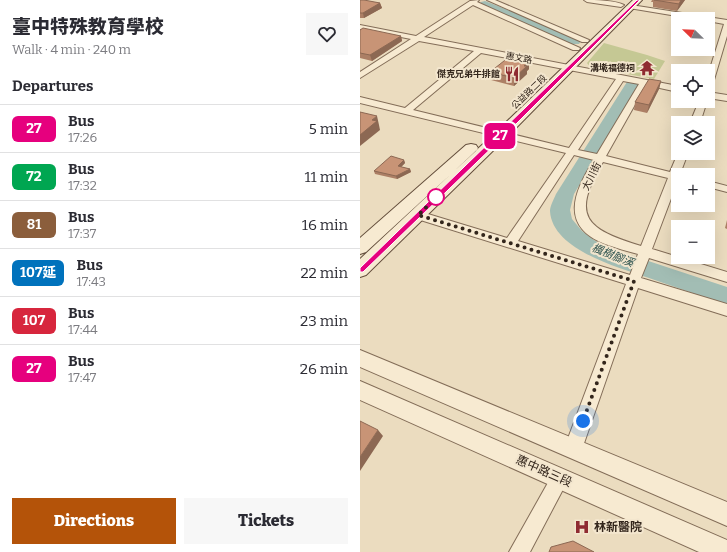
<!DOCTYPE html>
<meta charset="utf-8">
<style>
body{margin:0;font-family:Bitter,"Noto Sans TC",serif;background:#f7f7f7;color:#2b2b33;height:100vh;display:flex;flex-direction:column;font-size:15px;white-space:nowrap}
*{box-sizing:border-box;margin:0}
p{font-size:13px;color:#7c7c81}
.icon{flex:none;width:22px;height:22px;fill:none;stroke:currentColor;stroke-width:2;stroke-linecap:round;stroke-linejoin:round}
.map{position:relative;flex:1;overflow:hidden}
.panel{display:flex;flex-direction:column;background:#fff;width:360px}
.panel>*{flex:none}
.badge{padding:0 8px;border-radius:6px;font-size:14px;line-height:26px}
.needle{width:26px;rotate:293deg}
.buttons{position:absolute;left:311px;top:12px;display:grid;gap:8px}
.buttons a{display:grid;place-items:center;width:44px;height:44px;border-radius:0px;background:#fff;box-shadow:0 4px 16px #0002;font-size:20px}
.you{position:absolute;width:20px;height:20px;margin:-10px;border:3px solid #fff;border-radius:50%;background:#1a73e8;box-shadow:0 0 0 6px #1a73e833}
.map>.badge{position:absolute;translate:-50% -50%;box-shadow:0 0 0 2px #fff}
h2{padding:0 12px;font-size:15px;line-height:36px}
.round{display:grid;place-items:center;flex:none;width:42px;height:42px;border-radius:0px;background:#f7f7f7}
.head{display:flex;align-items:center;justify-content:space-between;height:68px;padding:0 12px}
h1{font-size:19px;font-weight:800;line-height:30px}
.action{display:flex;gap:8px;margin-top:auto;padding:8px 12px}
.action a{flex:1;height:46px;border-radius:0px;background:#b45309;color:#fff;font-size:16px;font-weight:800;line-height:46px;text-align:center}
.action a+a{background:#f7f7f7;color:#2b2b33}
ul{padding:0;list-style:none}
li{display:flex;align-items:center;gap:12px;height:48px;padding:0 12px;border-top:1px solid #e1e1e2}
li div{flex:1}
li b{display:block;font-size:15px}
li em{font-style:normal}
li .badge{min-width:44px;font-weight:700;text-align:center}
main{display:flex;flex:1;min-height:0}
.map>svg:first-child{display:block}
</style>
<main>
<section class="panel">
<div class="head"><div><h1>臺中特殊教育學校</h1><p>Walk · 4 min · 240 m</p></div><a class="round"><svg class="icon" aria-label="heart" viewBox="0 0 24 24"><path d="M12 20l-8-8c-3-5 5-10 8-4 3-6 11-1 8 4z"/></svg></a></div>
<h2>Departures</h2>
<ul>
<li><span class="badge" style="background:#e6007e;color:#fff">27</span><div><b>Bus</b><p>17:26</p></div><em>5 min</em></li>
<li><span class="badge" style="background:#00a651;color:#fff">72</span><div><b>Bus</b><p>17:32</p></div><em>11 min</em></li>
<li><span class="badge" style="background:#8b5e3c;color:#fff">81</span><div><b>Bus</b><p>17:37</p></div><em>16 min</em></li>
<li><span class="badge" style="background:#0072bc;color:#fff">107延</span><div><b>Bus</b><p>17:43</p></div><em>22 min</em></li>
<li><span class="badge" style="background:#d7263d;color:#fff">107</span><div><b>Bus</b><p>17:44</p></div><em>23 min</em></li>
<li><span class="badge" style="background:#e6007e;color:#fff">27</span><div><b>Bus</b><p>17:47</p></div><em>26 min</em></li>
</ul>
<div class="action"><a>Directions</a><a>Tickets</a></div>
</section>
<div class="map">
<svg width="367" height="552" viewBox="0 0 367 552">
<rect width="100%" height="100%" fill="#ebdcbf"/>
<!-- green -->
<path fill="#c5c894" d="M 244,43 L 287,55 L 305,61 L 294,79 L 230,67 L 227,63 Z"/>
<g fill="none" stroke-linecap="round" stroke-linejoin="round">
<!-- river -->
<path fill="#a2bdb4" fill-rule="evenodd" d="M 125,1 L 219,38 L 221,41 L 219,44 L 211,44 L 121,6 L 120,4 L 121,2 Z
M 272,81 L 277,82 L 279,85 L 214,194 L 210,210 L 212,219 L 222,231 L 234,240 L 246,247 L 367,287 L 367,305 C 341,296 315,287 289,278 C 260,268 192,250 190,211 C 190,206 194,199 196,194 L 265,85 L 267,82 Z"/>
<!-- minor casing -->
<g stroke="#836d58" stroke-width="2">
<path id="minor" d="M 119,0 L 117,2 L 220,48 L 219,50 L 213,50 L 113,5 L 64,37 L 318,86 L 318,92 L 286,85 L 246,156 L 310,172 L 318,153 L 328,153 L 320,174 L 322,175 L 318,175 L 318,180 L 292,249 L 367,272 L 367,282 L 289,258 L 281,278 L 367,304 L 367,316 L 278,288 L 222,449 L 219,455 L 213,458 L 207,455 L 204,449 L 266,284 L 54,218 L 52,215 L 54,212 L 58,211 L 147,238 L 206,153 L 0,103 L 0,97 L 45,108 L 114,51 L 59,41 L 0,78 L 0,72 L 51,39 L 0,29 L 0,25 L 56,36 L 110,1 ZM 121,53 L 256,79 L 209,148 L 53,110 ZM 263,81 L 279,84 L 237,154 L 218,150 ZM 214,155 L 234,160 C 214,191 199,226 245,244 C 256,248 267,251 278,254 L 270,275 L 158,241 ZM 243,162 L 308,178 L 281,246 C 226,229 210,217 243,162 Z
M 127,0 L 135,0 L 229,40 L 228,42 L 222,42 Z
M 224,0 C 236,0 254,0 264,5 L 261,7 L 227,2 Z
M 271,5 L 367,20 L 367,36 L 351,90 L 348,91 L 348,75 L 364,24 L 348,21 L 348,19 L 335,19 L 269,8 L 268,7 Z
M 348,92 L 367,95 L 367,101 L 348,98 Z
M 339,101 L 347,101 L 340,123 L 330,123 Z
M 348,181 L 367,186 L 367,192 L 348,187 Z
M 200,469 L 206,472 L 209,478 L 170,552 L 149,552 L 194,472 Z"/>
</g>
<!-- tertiary casing -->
<g stroke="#836d58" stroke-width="2">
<path id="tertiary" d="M 0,350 L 367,502 L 367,526 L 0,367 Z
M 0,381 L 367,540 L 367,552 L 339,552 L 0,400 Z"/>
</g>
<!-- secondary casing -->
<g stroke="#644e3c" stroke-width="2">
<path id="secondary" d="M 273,0 L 282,0 L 147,137 L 6,275 L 0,277 L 0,259 L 137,131 Z
M 111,144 L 116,145 L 118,148 L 116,151 L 6,252 L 0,254 L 0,238 L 106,145 Z"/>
</g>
<!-- minor -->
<use href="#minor" fill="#f7ead1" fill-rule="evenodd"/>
<!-- tertiary -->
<use href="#tertiary" fill="#f7ead1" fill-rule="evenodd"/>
<!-- secondary -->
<use href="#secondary" fill="#f7ead1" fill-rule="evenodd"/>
</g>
<!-- wall -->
<path fill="#ac7f65" d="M 0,0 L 20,3 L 22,8 L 4,18 L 0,18 Z
M 292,0 L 325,0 L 317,11 L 293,7 L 293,2 L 291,2 Z
M 0,30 L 41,36 L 42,41 L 12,61 L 0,58 Z
M 169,69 L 167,71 L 167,74 L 154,86 L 131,80 L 130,72 Z
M 301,81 L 299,89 L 287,113 L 274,110 L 275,102 Z
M 44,160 L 45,163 L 41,167 L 50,169 L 51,172 L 37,179 L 15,174 L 14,171 Z
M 367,220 L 367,229 L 365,228 Z"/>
<!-- shaded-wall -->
<path fill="#8c6853" d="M 321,0 L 325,0 L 317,11 L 319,4 Z
M 20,3 L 22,8 L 4,18 L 3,13 Z
M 41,36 L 42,41 L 12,61 L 10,55 Z
M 169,61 L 169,69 L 167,71 L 167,74 L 154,86 L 154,78 L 164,66 Z
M 301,81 L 299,89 L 287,113 L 289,105 Z
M 17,116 L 19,125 L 20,130 L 0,146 L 0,135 L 12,120 Z
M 44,160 L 45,163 L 39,169 L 38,166 Z
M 50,169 L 51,172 L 37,179 L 36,176 Z
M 18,430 L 23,436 L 0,471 L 0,457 Z"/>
<!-- building -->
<path fill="#c89476" stroke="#8c6853" d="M 0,0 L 4,0 L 20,3 L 3,13 L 0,13 Z
M 294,0 L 321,0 L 319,4 Z
M 3,28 L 41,36 L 10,55 L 0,53 L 0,30 Z
M 149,57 L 169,61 L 164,66 L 167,66 L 154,78 L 130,72 Z
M 289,79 L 301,81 L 289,105 L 275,102 Z
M 0,112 L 17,116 L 12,120 L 17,121 L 0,135 Z
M 31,156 L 44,160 L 38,166 L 50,169 L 36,176 L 14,171 Z
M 0,421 L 18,430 L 0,457 Z
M 213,541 L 234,552 L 189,552 L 191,547 Z"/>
<!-- line -->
<path fill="#e6007e" stroke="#fff" d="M 277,0 L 280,0 L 144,136 L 3,272 L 0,272 L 0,268 L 139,133 Z"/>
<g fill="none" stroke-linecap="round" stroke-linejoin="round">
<!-- walk -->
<path stroke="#33261c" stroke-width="4" stroke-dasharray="0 7.2" d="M 76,197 L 79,195 L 58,215 L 274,281 L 223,421"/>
</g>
<!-- icons -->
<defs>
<g id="temple-bare" transform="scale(1.2)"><path d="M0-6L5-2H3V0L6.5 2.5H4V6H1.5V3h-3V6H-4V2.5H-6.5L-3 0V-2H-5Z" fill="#8f2b31" stroke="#f3e6ce" stroke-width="2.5" paint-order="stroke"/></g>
<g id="restaurant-bare" transform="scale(1.2)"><path d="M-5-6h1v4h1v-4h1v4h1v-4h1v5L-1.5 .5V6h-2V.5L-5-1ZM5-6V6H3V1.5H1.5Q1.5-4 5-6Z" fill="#8f2b31" stroke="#f3e6ce" stroke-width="2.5" paint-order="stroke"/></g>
<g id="hospital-bare" transform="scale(1.2)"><path d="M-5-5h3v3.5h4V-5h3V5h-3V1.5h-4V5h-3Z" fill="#8f2b31" stroke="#f3e6ce" stroke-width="2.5" paint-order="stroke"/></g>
</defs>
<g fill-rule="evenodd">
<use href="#temple-bare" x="287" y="68"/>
<use href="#restaurant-bare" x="152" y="74"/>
<use href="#hospital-bare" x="222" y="527"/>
</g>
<!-- markers -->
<circle fill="#fff" stroke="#e6007e" stroke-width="2" cx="76" cy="197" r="8"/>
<g text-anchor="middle" stroke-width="4" stroke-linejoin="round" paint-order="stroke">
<!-- far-street labels -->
<g font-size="9" fill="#33261c" stroke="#f3e6ce">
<text transform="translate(159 58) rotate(11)" y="3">惠文路</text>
<text transform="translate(169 92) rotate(-44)" y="3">公益路二段</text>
</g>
<!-- far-poi labels -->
<g font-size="9" font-weight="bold" fill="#33261c" stroke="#f3e6ce" text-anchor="end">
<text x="275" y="71">溝墘福德祠</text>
<text x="140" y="77">傑克兄弟牛排館</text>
</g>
<!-- street labels -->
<g font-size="10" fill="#33261c" stroke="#f3e6ce">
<text transform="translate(231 176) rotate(-63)" y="4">大川街</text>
</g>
<!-- water labels -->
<g font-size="11" font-style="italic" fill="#2c524e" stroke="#f3e6ce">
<text transform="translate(253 255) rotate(22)" y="4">楓樹腳溪</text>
</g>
<!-- near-street labels -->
<g font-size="12" fill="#33261c" stroke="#f3e6ce">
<text transform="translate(184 471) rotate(24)" y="4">惠中路三段</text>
</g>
<!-- near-poi labels -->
<g font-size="12" font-weight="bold" fill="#33261c" stroke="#f3e6ce" text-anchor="start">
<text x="234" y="531">林新醫院</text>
</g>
</g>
</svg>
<div class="buttons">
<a><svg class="needle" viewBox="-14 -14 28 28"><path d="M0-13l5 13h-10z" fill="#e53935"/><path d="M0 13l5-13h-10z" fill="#7c7c81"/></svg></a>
<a><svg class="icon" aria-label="locate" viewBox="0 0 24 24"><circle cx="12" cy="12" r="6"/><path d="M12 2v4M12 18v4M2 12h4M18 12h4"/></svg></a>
<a><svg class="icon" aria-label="layers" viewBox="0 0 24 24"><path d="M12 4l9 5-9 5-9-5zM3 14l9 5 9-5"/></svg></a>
<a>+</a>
<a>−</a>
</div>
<div class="you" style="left:223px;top:421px"></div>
<b class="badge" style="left:140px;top:136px;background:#e6007e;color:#fff">27</b>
</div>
</main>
